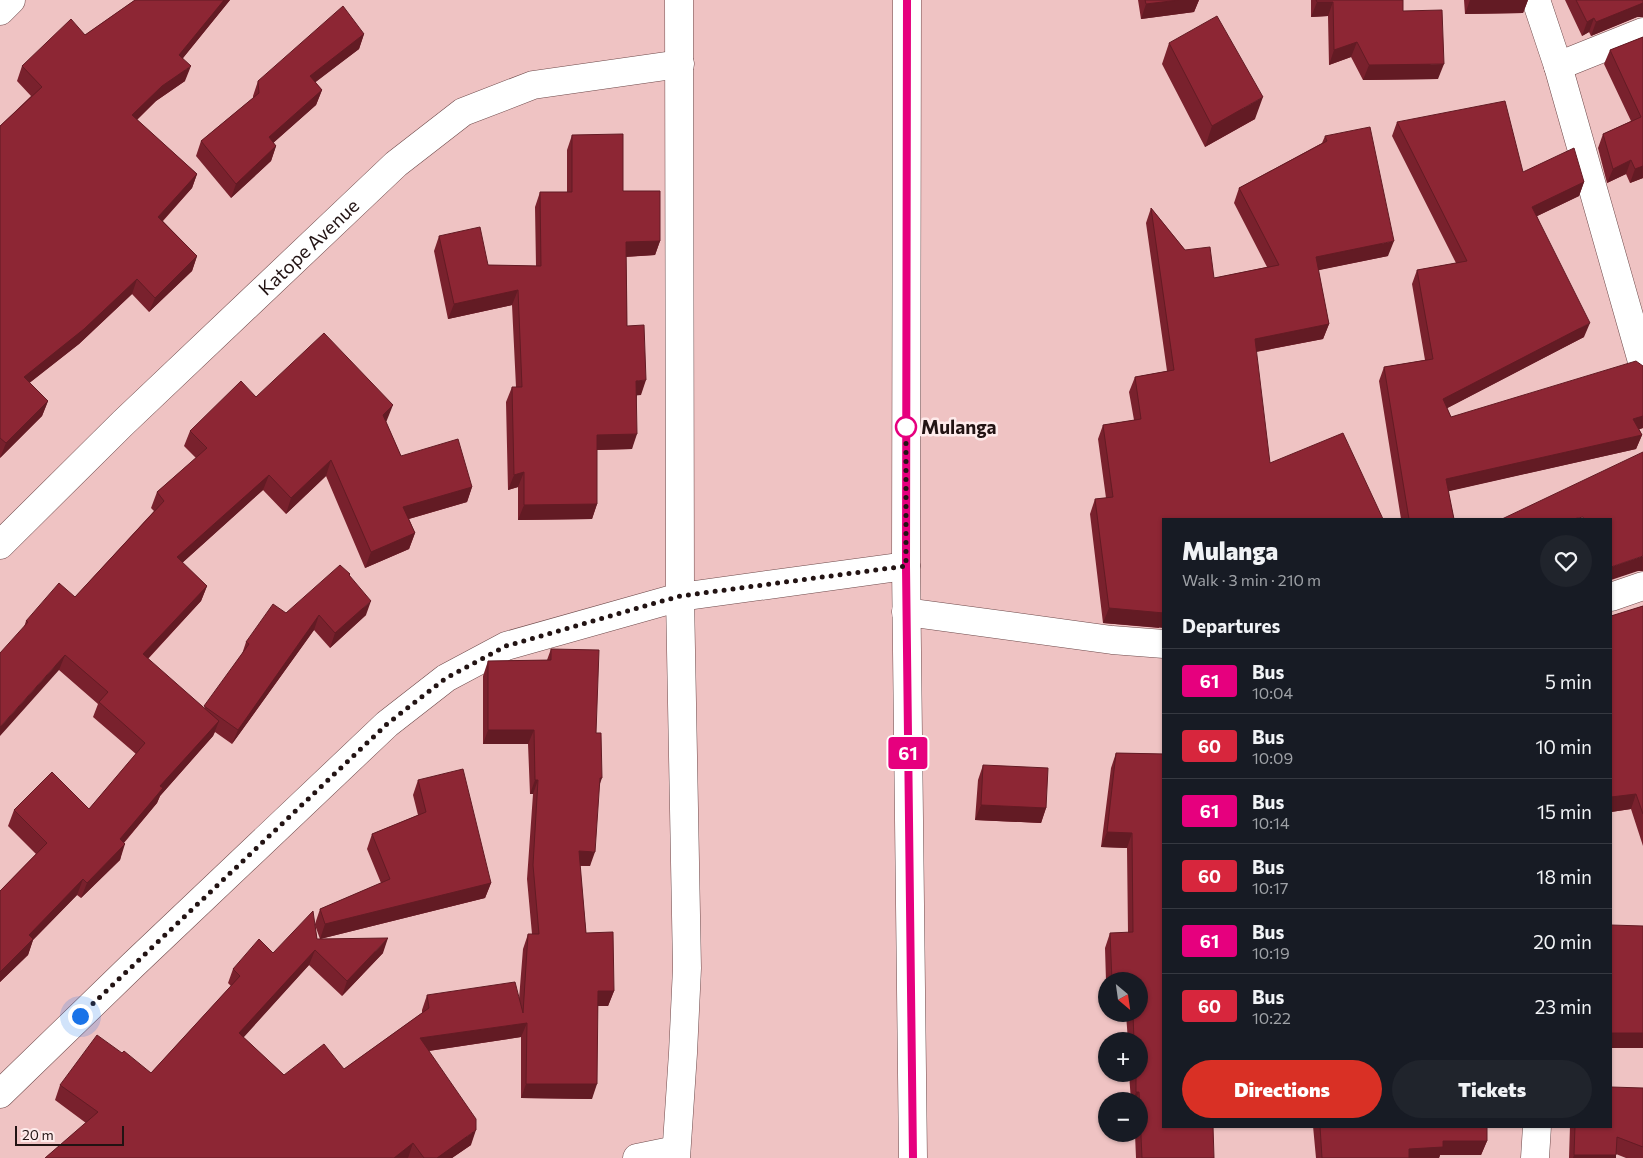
<!DOCTYPE html>
<meta charset="utf-8">
<style>
body{margin:0;font-family:Commissioner,sans-serif;background:#20242c;color:#f1f3f6;height:100vh;display:flex;flex-direction:column;font-size:19px;white-space:nowrap}
*{box-sizing:border-box;margin:0}
p{font-size:16px;color:#9ea1a6}
.icon{flex:none;width:28px;height:28px;fill:none;stroke:currentColor;stroke-width:2;stroke-linecap:round;stroke-linejoin:round}
.map{position:relative;flex:1;overflow:hidden}
.details{position:absolute;left:1162px;top:518px;width:450px;height:610px;display:flex;flex-direction:column;background:#171b24;border-radius:0px;box-shadow:0 1px 4px #0004}
.details>*{flex:none}
.badge{padding:0 10px;border-radius:4px;font-size:18px;line-height:32px}
.needle{width:32px;rotate:151deg}
.fabs{position:absolute;left:1098px;top:972px;display:grid;gap:10px}
.fabs a{display:grid;place-items:center;width:50px;height:50px;border-radius:50%;background:#171b24;box-shadow:0 1px 4px #0004;font-size:25px}
.scale{position:absolute;left:15px;bottom:12px;width:109px;box-sizing:border-box;padding-left:5px;border:2px solid #221313;border-top:0;font-size:14px;line-height:18px;white-space:nowrap;color:#221313;-webkit-text-stroke:4px #feebeb;paint-order:stroke}
.you{position:absolute;width:25px;height:25px;margin:-12px;border:4px solid #fff;border-radius:50%;background:#1a73e8;box-shadow:0 0 0 8px #1a73e833}
.map>.badge{position:absolute;translate:-50% -50%;box-shadow:0 0 0 2px #fff}
h2{padding:0 20px;font-size:19px;line-height:45px}
.round{display:grid;place-items:center;flex:none;width:52px;height:52px;border-radius:26px;background:#20242c}
.overview{display:flex;align-items:center;justify-content:space-between;height:85px;padding:0 20px}
h1{font-size:24px;font-weight:800;line-height:38px}
.button{display:flex;gap:10px;margin-top:auto;padding:10px 20px}
.button a{flex:1;height:58px;border-radius:30px;background:#d93025;color:#fff;font-size:20px;font-weight:800;line-height:58px;text-align:center}
.button a+a{background:#20242c;color:#f1f3f6}
ul{padding:0;list-style:none}
li{display:flex;align-items:center;gap:15px;height:65px;padding:0 20px;border-top:1px solid #363941}
li div{flex:1}
li b{display:block;font-size:19px}
li em{font-style:normal}
li .badge{min-width:55px;font-weight:700;text-align:center}
.map>svg:first-child{display:block}
</style>
<div class="map">
<svg width="1643" height="1158" viewBox="0 0 1643 1158">
<rect width="100%" height="100%" fill="#efc3c3"/>
<g fill="none" stroke-linecap="round" stroke-linejoin="round">
<!-- minor casing -->
<g stroke="#6e494a" stroke-width="29">
<g id="minor">
<path d="M 1536,0 L 1558,66 L 1643,365"/>
<path d="M 0,11 L 11,0"/>
<path d="M 1558,66 L 1643,32"/>
<path id="s1" d="M 0,545 L 123,423 L 396,164 L 463,112 L 533,85 L 680,64"/>
<path d="M 1611,597 L 1643,586"/>
<path d="M 906,612 L 1112,640 L 1164,644"/>
<path d="M 0,1094 L 134,964 L 387,724 L 446,678 L 506,646 L 680,597 L 906,566"/>
<path d="M 637,1158 L 676,1150"/>
<path d="M 676,1158 L 683,1053 L 687,968 L 680,597 L 679,0"/>
<path d="M 1535,1158 L 1537,1126"/>
</g>
</g>
<!-- tertiary casing -->
<g stroke="#6e494a" stroke-width="29">
<path id="tertiary" d="M 907,0 L 906,566 L 913,1158"/>
</g>
<!-- minor -->
<use href="#minor" stroke="#fff" stroke-width="28"/>
<!-- tertiary -->
<use href="#tertiary" stroke="#fff" stroke-width="28"/>
</g>
<!-- wall -->
<path fill="#79212d" d="M 135,0 L 230,0 L 183,58 L 185,81 L 156,101 L 137,120 L 197,174 L 192,188 L 163,221 L 197,256 L 192,271 L 149,312 L 132,294 L 79,344 L 29,383 L 48,401 L 42,416 L 0,458 L 0,126 L 31,96 L 17,81 L 22,66 L 85,35 Z
M 1138,0 L 1199,0 L 1194,12 L 1141,19 Z
M 1311,0 L 1403,0 L 1403,11 L 1438,79 L 1363,80 L 1351,57 L 1329,65 L 1328,16 L 1311,17 Z
M 1464,0 L 1528,0 L 1523,13 L 1465,14 Z
M 1565,0 L 1643,0 L 1643,17 L 1637,17 L 1591,36 L 1589,32 L 1582,36 Z
M 364,34 L 359,49 L 315,82 L 322,90 L 316,105 L 273,143 L 276,146 L 271,161 L 231,198 L 196,156 L 201,141 L 253,98 L 253,96 L 258,81 Z
M 1643,37 L 1643,178 L 1630,183 L 1626,174 L 1607,183 L 1598,148 L 1603,134 L 1631,121 L 1604,64 L 1610,50 Z
M 1169,43 L 1255,119 L 1205,147 L 1162,64 Z
M 1397,122 L 1523,172 L 1584,182 L 1579,196 L 1537,216 L 1584,337 L 1447,408 L 1451,417 L 1643,366 L 1643,428 L 1639,429 L 1642,435 L 1636,449 L 1448,491 L 1454,519 L 1401,519 L 1379,381 L 1384,367 L 1425,360 L 1412,284 L 1417,270 L 1456,263 L 1392,136 Z
M 572,135 L 623,191 L 660,241 L 655,255 L 626,257 L 627,326 L 641,395 L 637,395 L 632,449 L 597,450 L 597,504 L 592,519 L 518,520 L 518,487 L 508,490 L 506,402 L 512,387 L 516,387 L 512,305 L 448,319 L 434,251 L 439,236 L 488,265 L 536,266 L 535,207 L 540,192 L 567,192 L 567,150 Z
M 1325,136 L 1388,256 L 1318,270 L 1329,324 L 1323,339 L 1256,352 L 1159,628 L 1103,623 L 1090,514 L 1095,499 L 1106,498 L 1098,439 L 1103,425 L 1134,420 L 1129,392 L 1135,377 L 1167,371 L 1146,223 L 1151,208 L 1185,250 L 1214,278 L 1267,267 L 1234,203 L 1239,188 L 1322,143 Z
M 256,397 L 387,420 L 386,422 L 401,456 L 472,487 L 467,502 L 409,519 L 415,533 L 409,549 L 365,568 L 326,476 L 286,514 L 263,490 L 182,563 L 207,586 L 201,601 L 148,659 L 204,708 L 242,654 L 246,642 L 286,613 L 349,575 L 366,615 L 330,648 L 314,630 L 232,744 L 215,732 L 213,736 L 160,796 L 157,803 L 124,843 L 120,860 L 81,898 L 77,895 L 33,940 L 28,955 L 0,982 L 0,891 L 36,854 L 8,826 L 14,810 L 89,809 L 136,754 L 93,717 L 98,704 L 59,670 L 24,627 L 26,621 L 75,597 L 154,511 L 151,508 L 157,492 L 196,458 L 184,446 L 190,431 Z
M 1643,606 L 1643,846 L 1631,809 L 1611,812 L 1611,616 Z
M 551,649 L 596,733 L 599,786 L 590,866 L 580,866 L 586,933 L 614,991 L 608,1006 L 598,1006 L 592,1099 L 521,1098 L 521,1037 L 429,1051 L 471,1145 L 452,1158 L 45,1158 L 86,1123 L 55,1100 L 60,1085 L 122,1053 L 151,1073 L 231,986 L 228,983 L 233,969 L 273,953 L 315,924 L 320,909 L 381,883 L 367,849 L 372,834 L 418,815 L 413,795 L 418,780 L 491,883 L 485,898 L 320,939 L 315,925 L 317,939 L 383,953 L 342,996 L 309,965 L 243,1037 L 284,1075 L 344,1069 L 422,1013 L 422,1010 L 427,995 L 519,999 L 523,949 L 528,934 L 532,934 L 527,879 L 533,794 L 530,794 L 528,744 L 483,744 L 483,676 L 488,661 L 547,660 Z
M 1116,753 L 1164,754 L 1164,1126 L 1214,1158 L 1136,1158 L 1135,1134 L 1139,1134 L 1139,1101 L 1131,1101 L 1129,1074 L 1139,1074 L 1139,1041 L 1128,1041 L 1126,1014 L 1139,1014 L 1139,981 L 1106,981 L 1105,948 L 1110,933 L 1128,933 L 1127,848 L 1101,847 L 1111,768 Z
M 983,765 L 1046,808 L 1041,823 L 975,820 L 978,780 Z
M 1643,1088 L 1643,1158 L 1626,1158 L 1616,1154 L 1616,1158 L 1569,1158 L 1570,1126 L 1611,1126 Z
M 1313,1126 L 1487,1126 L 1487,1141 L 1481,1155 L 1440,1155 L 1439,1158 L 1316,1158 Z"/>
<!-- shaded-wall -->
<path fill="#631b24" d="M 224,0 L 230,0 L 174,69 L 179,55 Z
M 1179,0 L 1199,0 L 1194,12 L 1141,19 L 1146,4 Z
M 1470,0 L 1528,0 L 1523,13 L 1465,14 Z
M 1317,2 L 1333,2 L 1328,16 L 1311,17 Z
M 1643,3 L 1643,17 L 1637,17 L 1591,36 L 1596,22 Z
M 1594,18 L 1589,32 L 1582,36 L 1587,22 Z
M 364,34 L 359,49 L 304,91 L 310,76 Z
M 1357,42 L 1351,57 L 1329,65 L 1334,50 Z
M 1444,64 L 1438,79 L 1363,80 L 1369,65 Z
M 191,66 L 185,81 L 156,101 L 126,130 L 132,115 L 162,86 Z
M 322,90 L 316,105 L 263,152 L 269,137 Z
M 1263,97 L 1255,119 L 1205,147 L 1212,126 Z
M 276,146 L 271,161 L 231,198 L 236,184 Z
M 1631,160 L 1626,174 L 1607,183 L 1613,169 Z
M 1643,166 L 1643,178 L 1630,183 L 1635,169 Z
M 197,174 L 192,188 L 153,231 L 158,217 Z
M 1584,182 L 1579,196 L 1527,221 L 1532,207 Z
M 660,241 L 655,255 L 621,257 L 626,242 Z
M 1394,241 L 1388,256 L 1310,272 L 1316,257 Z
M 197,256 L 192,271 L 149,312 L 155,298 Z
M 137,279 L 132,294 L 79,344 L 18,392 L 24,377 Z
M 518,290 L 512,305 L 448,319 L 454,304 Z
M 1590,323 L 1584,337 L 1438,413 L 1443,399 Z
M 1329,324 L 1323,339 L 1249,353 L 1255,339 Z
M 646,380 L 641,395 L 631,396 L 636,381 Z
M 48,401 L 42,416 L 0,458 L 6,443 Z
M 393,405 L 387,420 L 377,430 L 383,415 Z
M 1643,416 L 1643,428 L 1628,433 L 1633,419 Z
M 637,434 L 632,449 L 591,450 L 597,435 Z
M 1642,435 L 1636,449 L 1441,493 L 1446,479 Z
M 331,460 L 326,476 L 286,514 L 291,498 Z
M 524,472 L 518,487 L 508,490 L 514,475 Z
M 269,475 L 263,490 L 171,573 L 177,557 Z
M 472,487 L 467,502 L 398,522 L 403,507 Z
M 597,504 L 592,519 L 518,520 L 524,505 Z
M 415,533 L 409,549 L 365,568 L 371,552 Z
M 1643,556 L 1643,571 L 1638,571 L 1611,580 L 1611,567 Z
M 207,586 L 201,601 L 137,670 L 143,654 Z
M 371,601 L 366,615 L 330,648 L 335,633 Z
M 1109,608 L 1164,613 L 1164,628 L 1103,623 Z
M 319,615 L 314,630 L 232,744 L 238,730 Z
M 65,655 L 59,670 L 0,736 L 0,727 Z
M 219,721 L 213,736 L 160,796 L 157,803 L 114,854 L 120,839 L 160,786 Z
M 488,730 L 534,730 L 528,744 L 483,744 Z
M 600,778 L 602,778 L 597,792 Z
M 535,780 L 538,780 L 533,794 L 530,794 Z
M 1636,794 L 1631,809 L 1611,812 L 1611,797 Z
M 981,805 L 1046,808 L 1041,823 L 975,820 Z
M 1107,832 L 1132,833 L 1127,848 L 1101,847 Z
M 125,844 L 120,860 L 81,898 L 87,883 Z
M 579,851 L 595,852 L 590,866 L 574,865 Z
M 83,879 L 77,895 L 33,940 L 28,955 L 0,982 L 0,972 L 29,935 Z
M 491,883 L 485,898 L 320,939 L 325,924 Z
M 388,938 L 383,953 L 342,996 L 347,981 Z
M 315,950 L 309,965 L 234,1048 L 239,1033 Z
M 598,991 L 614,991 L 608,1006 L 592,1006 Z
M 527,1023 L 521,1037 L 414,1053 L 420,1038 Z
M 1611,1033 L 1643,1033 L 1643,1048 L 1611,1048 Z
M 526,1084 L 597,1084 L 592,1099 L 521,1098 Z
M 1136,1092 L 1139,1092 L 1135,1101 L 1133,1101 Z
M 476,1130 L 471,1145 L 452,1158 L 437,1158 Z
M 1443,1141 L 1487,1141 L 1481,1155 L 1440,1155 L 1439,1158 L 1405,1158 L 1409,1149 Z
M 413,1143 L 408,1158 L 394,1158 Z
M 1574,1155 L 1616,1155 L 1616,1158 L 1573,1158 Z"/>
<!-- building -->
<path fill="#8d2634" stroke="#631b24" d="M 135,0 L 224,0 L 179,55 L 191,66 L 162,86 L 132,115 L 197,174 L 158,217 L 197,256 L 155,298 L 137,279 L 84,329 L 24,377 L 48,401 L 6,443 L 0,438 L 0,126 L 42,87 L 22,66 L 71,19 L 85,35 Z
M 1145,0 L 1179,0 L 1146,4 Z
M 1316,0 L 1403,0 L 1403,11 L 1442,10 L 1444,64 L 1369,65 L 1357,42 L 1334,50 L 1333,2 L 1317,2 Z
M 1576,0 L 1643,0 L 1643,3 L 1596,22 L 1594,18 L 1587,22 Z
M 343,6 L 364,34 L 310,76 L 322,90 L 269,137 L 276,146 L 236,184 L 201,141 L 259,93 L 258,81 Z
M 1217,16 L 1263,97 L 1212,126 L 1169,43 Z
M 1643,37 L 1643,166 L 1635,169 L 1631,160 L 1613,169 L 1603,134 L 1641,117 L 1610,50 Z
M 1505,101 L 1523,172 L 1574,148 L 1584,182 L 1532,207 L 1590,323 L 1443,399 L 1451,417 L 1636,361 L 1643,366 L 1643,416 L 1633,419 L 1642,435 L 1446,479 L 1454,519 L 1409,519 L 1384,367 L 1433,359 L 1417,270 L 1467,261 L 1397,122 Z
M 1370,127 L 1394,241 L 1316,257 L 1329,324 L 1255,339 L 1270,463 L 1343,433 L 1383,519 L 1164,519 L 1164,613 L 1109,608 L 1095,499 L 1113,497 L 1103,425 L 1141,419 L 1135,377 L 1174,370 L 1151,208 L 1185,250 L 1210,247 L 1214,278 L 1279,265 L 1239,188 L 1327,141 L 1325,136 Z
M 623,134 L 623,191 L 660,191 L 660,241 L 626,242 L 627,326 L 644,325 L 646,380 L 636,381 L 637,434 L 597,435 L 597,504 L 524,505 L 524,472 L 514,475 L 512,387 L 522,387 L 518,290 L 454,304 L 439,236 L 480,227 L 488,265 L 541,266 L 540,192 L 572,192 L 572,135 Z
M 324,333 L 393,405 L 383,415 L 401,456 L 458,439 L 472,487 L 403,507 L 415,533 L 371,552 L 331,460 L 291,498 L 269,475 L 177,557 L 207,586 L 143,654 L 219,721 L 160,786 L 163,788 L 120,839 L 125,844 L 87,883 L 83,879 L 29,935 L 33,939 L 0,972 L 0,891 L 47,843 L 14,810 L 52,772 L 89,809 L 145,743 L 99,702 L 108,692 L 65,655 L 0,727 L 0,653 L 28,622 L 26,621 L 59,583 L 75,597 L 164,501 L 157,492 L 207,448 L 190,431 L 241,381 L 256,397 Z
M 1643,452 L 1643,556 L 1611,567 L 1611,519 L 1583,519 L 1583,517 L 1573,519 L 1502,519 Z
M 340,565 L 350,574 L 349,575 L 371,601 L 335,633 L 319,615 L 238,730 L 204,706 L 249,644 L 246,642 L 273,604 L 286,613 Z
M 1643,606 L 1643,814 L 1636,794 L 1611,797 L 1611,616 Z
M 551,649 L 599,650 L 596,733 L 601,733 L 602,778 L 600,778 L 595,852 L 579,851 L 586,933 L 613,932 L 614,991 L 598,991 L 597,1084 L 526,1084 L 527,1023 L 420,1038 L 476,1119 L 476,1130 L 437,1158 L 424,1158 L 413,1143 L 394,1158 L 45,1158 L 98,1112 L 60,1085 L 97,1035 L 122,1053 L 124,1051 L 151,1073 L 240,976 L 233,969 L 259,939 L 273,953 L 313,911 L 317,939 L 388,938 L 347,981 L 315,950 L 239,1033 L 284,1075 L 324,1044 L 344,1069 L 429,1008 L 427,995 L 515,982 L 523,1013 L 528,934 L 539,934 L 533,865 L 538,780 L 535,780 L 534,730 L 488,730 L 488,661 L 551,660 Z
M 1116,753 L 1164,754 L 1164,1126 L 1213,1126 L 1214,1158 L 1142,1158 L 1139,1092 L 1136,1092 L 1136,1074 L 1139,1074 L 1139,1041 L 1134,1041 L 1133,1014 L 1139,1014 L 1139,981 L 1112,981 L 1110,933 L 1133,932 L 1132,833 L 1107,832 Z
M 983,765 L 1048,768 L 1046,808 L 981,805 Z
M 463,769 L 491,883 L 325,924 L 320,909 L 390,879 L 372,834 L 426,812 L 418,780 Z
M 1611,925 L 1643,926 L 1643,1033 L 1611,1033 Z
M 1611,1087 L 1643,1088 L 1643,1147 L 1617,1137 L 1616,1155 L 1574,1155 L 1575,1126 L 1611,1126 Z
M 1320,1126 L 1487,1126 L 1487,1141 L 1443,1141 L 1443,1147 L 1409,1149 L 1409,1158 L 1322,1158 Z"/>
<g fill="none" stroke-linecap="round" stroke-linejoin="round">
<!-- line casing -->
<g stroke="#fff" stroke-width="11">
<path id="line" d="M 907,0 L 906,566 L 913,1158"/>
</g>
<!-- line -->
<use href="#line" stroke="#e6007e" stroke-width="8"/>
<!-- walk -->
<path stroke="#221313" stroke-width="5" stroke-dasharray="0 9" d="M 80,1016 L 387,724 L 446,678 L 506,646 L 680,596 L 906,566 L 906,427"/>
</g>
<!-- markers -->
<circle fill="#fff" stroke="#e6007e" stroke-width="2.5" cx="906" cy="427" r="10"/>
<g text-anchor="middle" stroke-width="5" stroke-linejoin="round" paint-order="stroke">
<!-- street labels -->
<g font-size="19" fill="#221313" stroke="#feebeb">
<text dy="7" stroke="none"><textPath href="#s1" startOffset="429">Katope Avenue</textPath></text>
</g>
<!-- stop labels -->
<g font-size="19" font-weight="bold" fill="#221313" stroke="#feebeb" text-anchor="start">
<text x="921" y="434">Mulanga</text>
</g>
</g>
</svg>
<div class="fabs">
<a><svg class="needle" viewBox="-14 -14 28 28"><path d="M0-13l5 13h-10z" fill="#e53935"/><path d="M0 13l5-13h-10z" fill="#9ea1a6"/></svg></a>
<a>+</a>
<a>−</a>
</div>
<div class="scale">20 m</div>
<div class="you" style="left:80px;top:1016px"></div>
<b class="badge" style="left:908px;top:753px;background:#e6007e;color:#fff">61</b>
<section class="details">
<div class="overview"><div><h1>Mulanga</h1><p>Walk · 3 min · 210 m</p></div><a class="round"><svg class="icon" aria-label="heart" viewBox="0 0 24 24"><path d="M12 20l-8-8c-3-5 5-10 8-4 3-6 11-1 8 4z"/></svg></a></div>
<h2>Departures</h2>
<ul>
<li><span class="badge" style="background:#e6007e;color:#fff">61</span><div><b>Bus</b><p>10:04</p></div><em>5 min</em></li>
<li><span class="badge" style="background:#d7263d;color:#fff">60</span><div><b>Bus</b><p>10:09</p></div><em>10 min</em></li>
<li><span class="badge" style="background:#e6007e;color:#fff">61</span><div><b>Bus</b><p>10:14</p></div><em>15 min</em></li>
<li><span class="badge" style="background:#d7263d;color:#fff">60</span><div><b>Bus</b><p>10:17</p></div><em>18 min</em></li>
<li><span class="badge" style="background:#e6007e;color:#fff">61</span><div><b>Bus</b><p>10:19</p></div><em>20 min</em></li>
<li><span class="badge" style="background:#d7263d;color:#fff">60</span><div><b>Bus</b><p>10:22</p></div><em>23 min</em></li>
</ul>
<div class="button"><a>Directions</a><a>Tickets</a></div>
</section>
</div>
